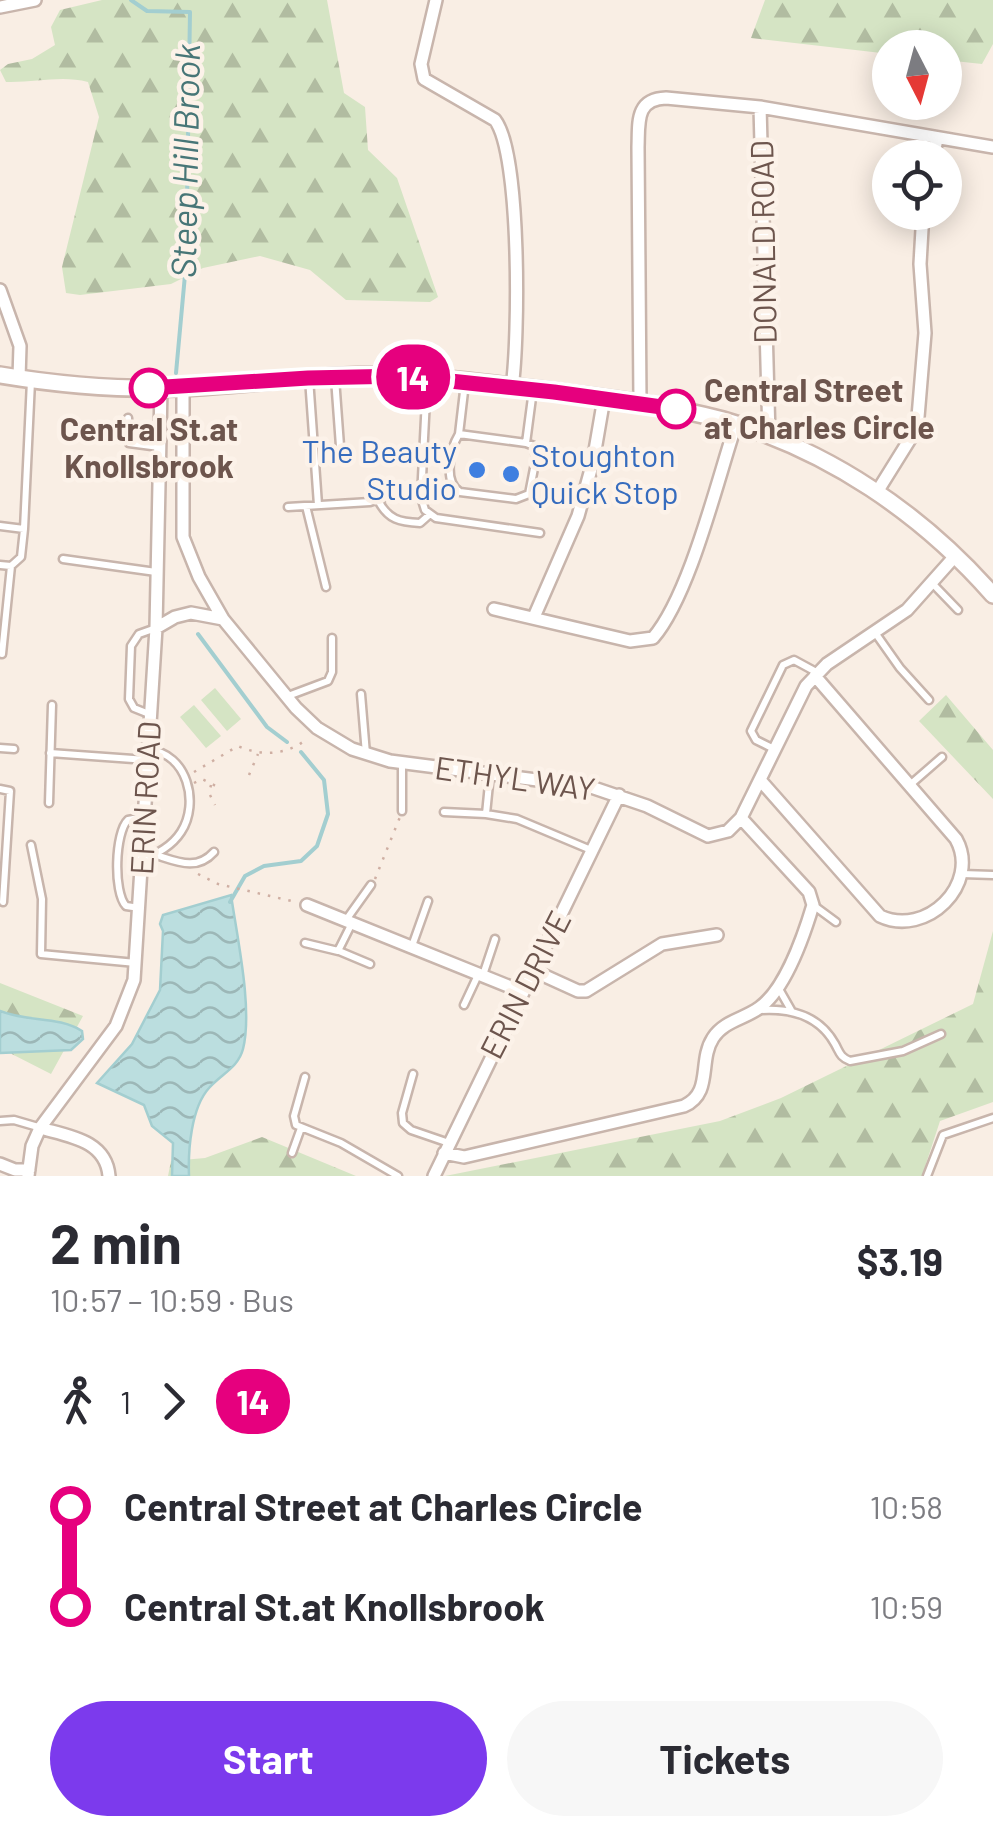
<!DOCTYPE html>
<meta charset="utf-8">
<style>
body{margin:0;font-family:Barlow,sans-serif;background:#f7f7f7;color:#2b2b33;height:100vh;display:flex;flex-direction:column;font-size:38px;white-space:nowrap}
*{box-sizing:border-box;margin:0}
p{font-size:32px;color:#7c7c81}
.icon{flex:none;width:55px;height:55px;fill:none;stroke:currentColor;stroke-width:2;stroke-linecap:round;stroke-linejoin:round}
.map{position:relative;height:1176px;overflow:hidden}
.panel{display:flex;flex-direction:column;background:#fff;flex:1}
.panel>*{flex:none}
.badge{padding:0 20px;border-radius:32px;font-size:35px;line-height:65px}
.needle{width:65px;rotate:174deg}
.controls{position:absolute;left:872px;top:30px;display:grid;gap:20px}
.controls a{display:grid;place-items:center;width:90px;height:90px;border-radius:50%;background:#fff;box-shadow:0 5px 25px #0003;font-size:50px}
.map>.badge{position:absolute;translate:-50% -50%;box-shadow:0 0 0 5px #fff}
.legs{display:flex;align-items:center;gap:15px;height:110px;padding:0 50px;font-size:32px}
.legs p{margin-inline-start:auto}
.overview{display:flex;align-items:center;justify-content:space-between;height:170px;padding:0 50px}
h1{font-size:55px;font-weight:700;line-height:75px}
.cta{display:flex;gap:20px;margin-top:auto;padding:20px 50px}
.cta a{flex:1;height:115px;border-radius:60px;background:#7c3aed;color:#fff;font-size:40px;font-weight:700;line-height:115px;text-align:center}
.cta a+a{background:#f7f7f7;color:#2b2b33}
ul{padding:0 50px;list-style:none}
li{display:flex;align-items:center;gap:35px;height:100px;font-size:38px}
li i{display:grid;place-items:center;width:15px;height:100%;margin:0 12px;background:currentColor}
li i::after{content:'';width:25px;height:25px;margin:-12px;border:8px solid;border-radius:50%;background:#fff}
li p{margin-inline-start:auto}
li:first-child i{background:linear-gradient(#0000 50%,currentColor 0)}
li:last-child i{background:linear-gradient(currentColor 50%,#0000 0)}
.map>svg:first-child{display:block}
</style>
<div class="map">
<svg width="993" height="1176" viewBox="0 0 993 1176">
<defs>
<pattern id="forest-firs" width="22" height="20" patternUnits="userSpaceOnUse" patternTransform="scale(2.5)"><rect width="22" height="20" fill="#d5e4c4"/><path d="M5 1l3.5 6h-7zM16 11l3.5 6h-7z" fill="#b1bca1"/></pattern>
<pattern id="water-waves" width="16" height="10" patternUnits="userSpaceOnUse" patternTransform="scale(2.5)"><rect width="16" height="10" fill="#bbdedf"/><path d="M0 5q4-4 8 0t8 0" fill="none" stroke="#9cb7b7"/></pattern>
</defs>
<rect width="100%" height="100%" fill="#f9eee4"/>
<!-- forest -->
<path fill="url(#forest-firs)" d="M 102,0 L 327,0 L 344,93 L 365,107 L 368,150 L 397,178 L 438,297 L 430,302 L 346,300 L 310,270 L 260,256 L 203,268 L 171,284 L 80,295 L 66,293 L 62,267 L 99,117 L 88,82 C 61,75 34,83 6,82 L 0,70 L 8,64 L 32,59 L 55,45 L 51,27 L 60,10 Z
M 765,0 L 993,0 L 993,44 L 982,64 L 945,60 L 945,48 L 890,48 L 890,54 L 751,38 Z
M 946,695 L 993,750 L 993,799 L 919,721 Z
M 993,931 L 993,1102 L 940,1121 L 922,1176 L 445,1176 L 720,1121 L 781,1098 L 973,1004 Z
M 0,983 L 83,1016 L 51,1074 L 0,1048 Z
M 262,1137 L 356,1176 L 168,1176 L 171,1161 L 205,1158 Z"/>
<!-- pitch -->
<path fill="#d5e4c4" d="M 215,688 L 241,719 L 227,731 L 201,700 Z
M 194,705 L 221,736 L 206,748 L 180,717 Z"/>
<!-- water -->
<path fill="url(#water-waves)" stroke="#a3ced0" stroke-width="2.5" d="M 231,895 C 237,937 253,1009 243,1049 C 238,1068 221,1074 209,1088 C 191,1108 188,1150 189,1176 L 172,1176 L 173,1143 L 152,1126 L 144,1105 L 97,1083 L 132,1044 L 160,990 L 163,931 L 160,924 L 163,915 Z
M 0,1011 C 26,1022 59,1016 82,1031 L 83,1039 L 71,1050 L 0,1053 Z"/>
<g fill="none" stroke-linecap="round" stroke-linejoin="round">
<!-- stream -->
<path stroke="#a3ced0" stroke-width="4" d="M 131,0 L 147,11 L 190,12 L 186,264 L 176,373
M 198,634 L 267,727 L 287,742
M 230,902 L 245,876 L 264,866 L 301,861 L 317,846 L 328,814 L 324,780 L 301,752"/>
<!-- lane casing -->
<g stroke="#c8b5ac" stroke-width="11">
<path id="lane" d="M 309,378 L 318,505
M 335,378 L 340,446
M 427,379 L 421,497 L 425,510 L 436,518 L 540,533
M 465,383 L 459,434 L 526,443 L 533,390
M 128,418 L 129,443 L 159,447
M 459,434 C 450,449 443,482 460,492 L 516,499 L 529,494 L 536,458 L 534,446 L 526,443
M 378,500 C 388,520 400,522 420,523 L 429,515
M 306,506 L 326,587
M 288,507 L 370,502 L 396,493 L 420,489
M 0,526 L 24,529 L 31,381
M 63,559 L 156,572
M 0,565 L 11,566 L 2,654
M 11,566 L 21,557 L 24,529
M 931,582 L 958,610
M 876,634 L 900,668 L 929,700
M 361,694 L 366,754
M 288,696 L 328,681 L 332,672 L 332,638
M 149,714 L 134,708 L 129,699 L 131,646 L 139,634 L 156,628
M 0,748 L 14,749
M 774,749 L 756,740 L 751,731 L 783,665 L 794,660 L 818,673
M 50,753 L 147,760
M 402,764 L 402,811
M 911,784 L 942,757
M 0,789 L 10,791 L 3,902
M 49,803 L 52,705
M 444,812 L 486,814 L 490,774
M 486,814 L 517,819 L 591,850
M 31,845 L 42,899 L 41,954 L 136,963
M 156,855 C 178,862 197,871 214,852
M 143,860 C 158,853 172,846 181,832 C 200,803 187,753 149,750
M 962,874 L 993,875
M 813,905 L 836,922
M 140,908 L 126,906 C 113,892 115,832 128,820 L 144,817
M 346,920 L 371,885
M 305,943 L 338,951 L 351,925
M 412,946 L 428,901
M 339,951 L 370,964
M 483,975 L 495,939
M 779,989 L 791,1010
M 464,1005 L 478,975
M 760,1010 C 790,1008 819,1015 835,1044 C 840,1053 840,1057 850,1061 L 903,1051 L 941,1034
M 413,1074 L 402,1113 L 403,1123 L 411,1130 L 449,1143
M 305,1077 L 294,1116 L 296,1125 L 341,1143 L 398,1176
M 0,1121 L 14,1120 L 38,1127
M 292,1153 L 301,1128
M 927,1176 L 943,1135 L 993,1118"/>
</g>
<!-- street casing -->
<g stroke="#c8b5ac" stroke-width="16">
<path id="street" d="M 436,0 L 421,64 L 424,79 L 495,120 C 521,154 519,340 512,387
M 0,7 L 35,0
M 760,107 L 769,436
M 933,158 L 937,139
M 0,290 L 20,346 L 19,378
M 183,388 L 183,537 L 199,577 L 223,619
M 640,402 L 638,147 C 639,123 635,99 666,98 L 760,107 L 993,147
M 877,492 L 910,439 L 918,417 L 925,333 L 920,264 L 923,212
M 494,609 L 630,641 L 653,638 C 690,595 717,481 736,424
M 534,617 L 578,516 L 593,462 L 604,398
M 156,628 L 175,617 L 191,613 L 223,619 L 296,708 L 317,728 L 352,749 L 390,761 L 591,787 L 647,806 L 708,836 L 728,831 L 741,818 L 806,686 L 827,664 L 907,610 L 956,555
M 760,780 L 880,916 C 926,938 981,884 956,839 L 815,676
M 307,905 L 523,992
M 534,971 L 578,991 L 586,991 L 662,944 L 717,935
M 40,1128 C 68,1136 106,1140 109,1176
M 444,1153 L 464,1157 L 684,1106 C 713,1093 698,1061 713,1038 C 724,1021 744,1019 759,1008 C 785,990 804,935 813,905 L 809,892 L 741,818
M 0,1164 L 15,1170 L 29,1170
M 28,1176 L 32,1146 L 40,1128 L 116,1026 L 134,980 L 156,628 L 161,388
M 434,1176 L 619,795"/>
</g>
<!-- secondary casing -->
<g stroke="#cdb7ad" stroke-width="20">
<path id="secondary" d="M 0,375 C 60,385 120,390 181,388 C 247,385 312,375 378,375 C 433,375 489,384 544,390 C 604,398 664,404 723,420 C 828,450 921,513 993,595"/>
</g>
<!-- path -->
<path stroke="#cfafa3" stroke-width="2.5" stroke-dasharray="2.5 8" stroke-linecap="butt" d="M 194,772 L 238,746 C 262,757 288,755 308,738
M 249,775 L 258,754
M 194,783 L 202,779 L 220,788
M 211,785 L 209,793 L 215,805
M 198,874 L 218,884 L 296,902
M 375,879 L 400,817"/>
<!-- lane -->
<use href="#lane" stroke="#fff" stroke-width="6"/>
<!-- street -->
<use href="#street" stroke="#fff" stroke-width="11"/>
<!-- secondary -->
<use href="#secondary" stroke="#fff" stroke-width="15"/>
</g>
<g fill="none" stroke-linecap="round" stroke-linejoin="round">
<!-- line-1 casing -->
<g stroke="#fff" stroke-width="22">
<path id="line-1" d="M 149,388 L 308,378 L 403,376 L 554,392 L 676,409"/>
</g>
<!-- line-1 -->
<use href="#line-1" stroke="#e6007e" stroke-width="15"/>
</g>
<!-- markers -->
<g fill="#fff" stroke="#e6007e" stroke-width="5">
<circle cx="149" cy="388" r="18"/>
<circle cx="676" cy="409" r="18"/>
</g>
<g fill="#3f7fe0" stroke="#fcf2e9" stroke-width="4">
<circle cx="477" cy="470" r="10"/>
<circle cx="511" cy="474" r="10"/>
</g>
<g text-anchor="middle" stroke-width="9" stroke-linejoin="round" paint-order="stroke">
<!-- street labels -->
<g font-size="32" fill="#6d554d" stroke="#fcf2e9">
<text transform="translate(764 242) rotate(-91)" y="11">DONALD ROAD</text>
<text transform="translate(515 779) rotate(8)" y="11">ETHYL WAY</text>
<text transform="translate(146 798) rotate(-87)" y="11">ERIN ROAD</text>
<text transform="translate(526 985) rotate(-63)" y="11">ERIN DRIVE</text>
</g>
<!-- stop labels -->
<g font-size="32" font-weight="bold" fill="#6d554d" stroke="#fcf2e9" text-anchor="start">
<text x="704" y="402">Central Street<tspan x="704" dy="37">at Charles Circle</tspan></text>
<text x="149" y="441" text-anchor="middle">Central St.at<tspan x="149" dy="37">Knollsbrook</tspan></text>
</g>
<!-- shop labels -->
<g font-size="32" fill="#366cbe" stroke="#fcf2e9" text-anchor="end">
<text x="457" y="463">The Beauty<tspan x="457" dy="37">Studio</tspan></text>
<text x="531" y="467" text-anchor="start">Stoughton<tspan x="531" dy="37">Quick Stop</tspan></text>
</g>
<!-- water labels -->
<g font-size="35" font-style="italic" fill="#477677" stroke="#fcf2e9">
<text transform="translate(186 161) rotate(-89)" y="12">Steep Hill Brook</text>
</g>
</g>
</svg>
<div class="controls">
<a><svg class="needle" viewBox="-14 -14 28 28"><path d="M0-13l5 13h-10z" fill="#e53935"/><path d="M0 13l5-13h-10z" fill="#7c7c81"/></svg></a>
<a><svg class="icon" aria-label="locate" viewBox="0 0 24 24"><circle cx="12" cy="12" r="6"/><path d="M12 2v4M12 18v4M2 12h4M18 12h4"/></svg></a>
</div>
<b class="badge" style="left:413px;top:377px;background:#e6007e;color:#fff">14</b>
</div>
<section class="panel">
<div class="overview"><div><h1>2 min</h1><p>10:57 – 10:59 · Bus</p></div><b>$3.19</b></div>
<div class="legs"><svg class="icon" aria-label="walk" viewBox="0 0 24 24"><circle cx="13" cy="4" r="2"/><path d="M13 8l-2 6 4 7M11 14l-3 7M7 12l3-4h3l4 4"/></svg>1<svg class="icon" aria-label="forward" viewBox="0 0 24 24"><path d="M9 5l7 7-7 7"/></svg><b class="badge" style="background:#e6007e;color:#fff">14</b></div>
<ul>
<li><i style="color:#e6007e"></i><b>Central Street at Charles Circle</b><p>10:58</p></li>
<li><i style="color:#e6007e"></i><b>Central St.at Knollsbrook</b><p>10:59</p></li>
</ul>
<div class="cta"><a>Start</a><a>Tickets</a></div>
</section>
